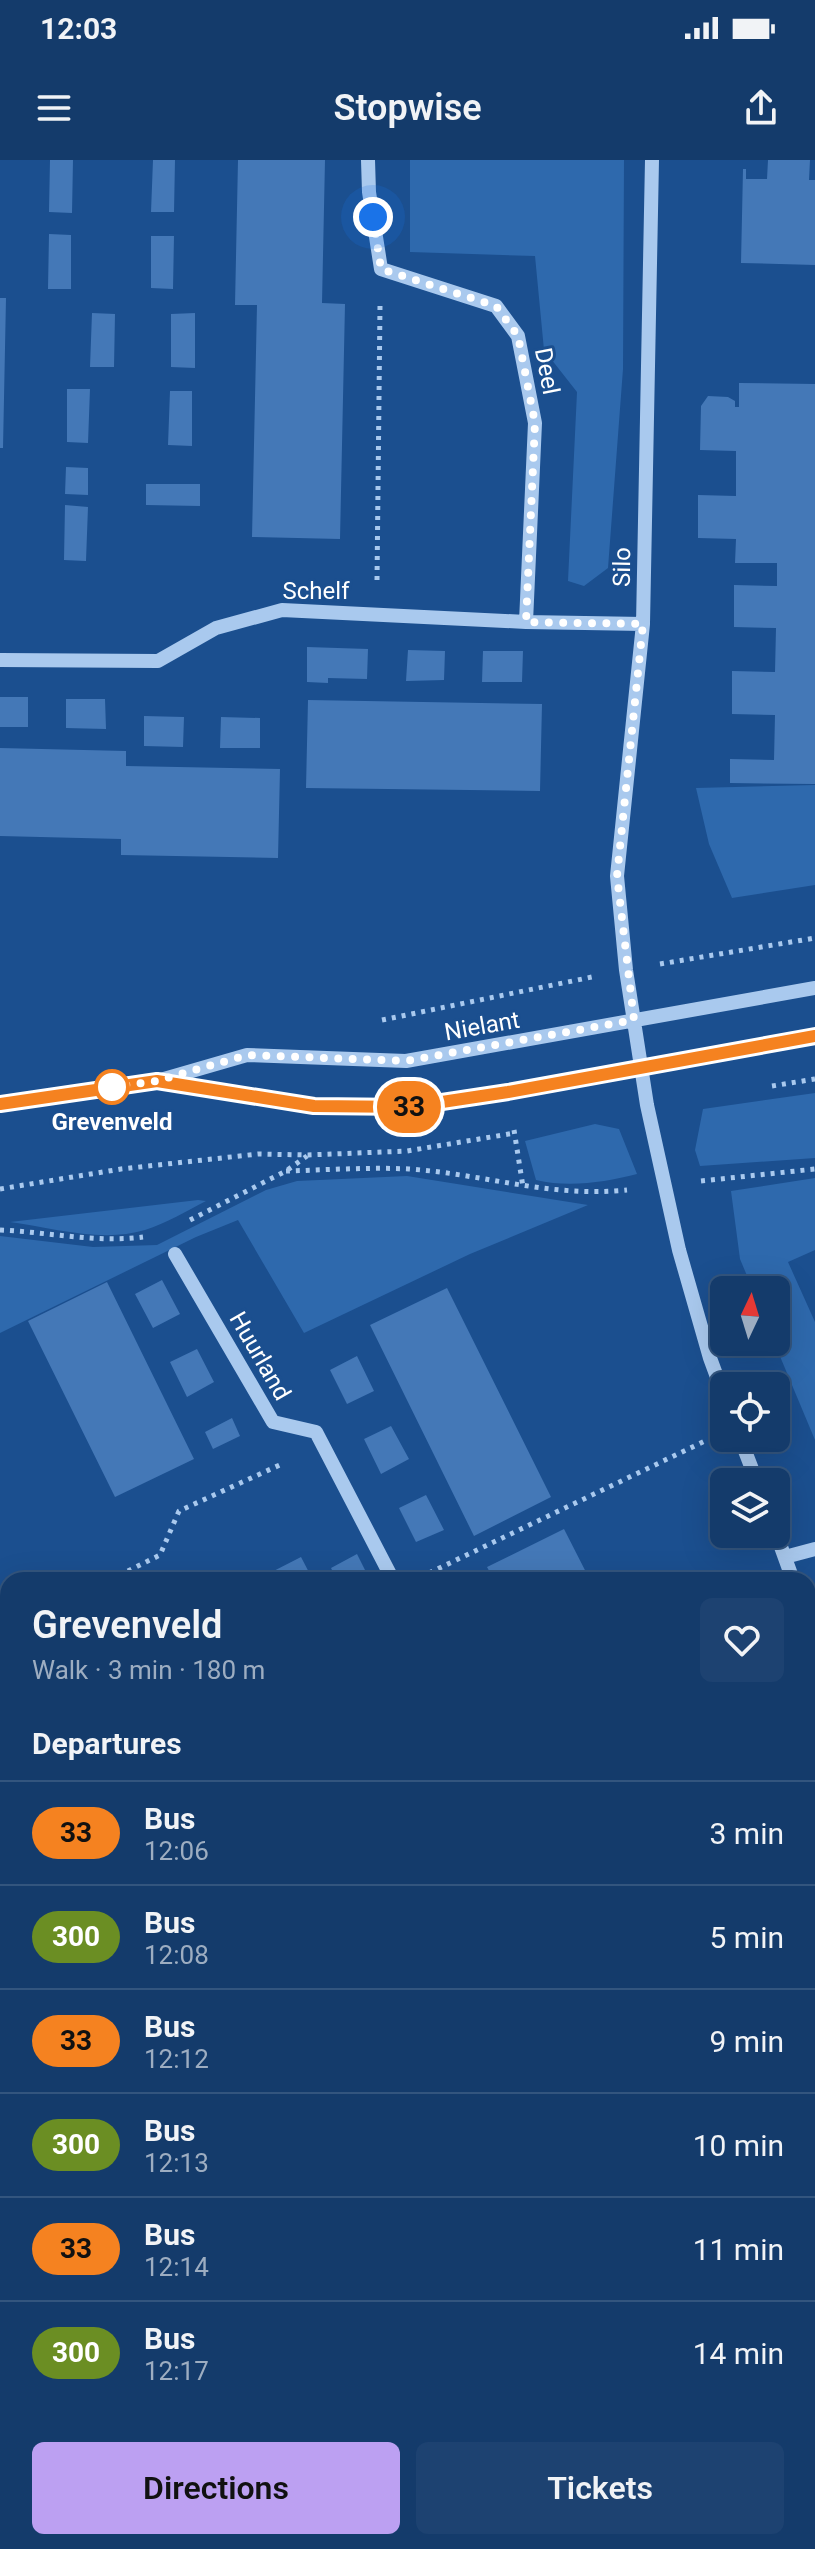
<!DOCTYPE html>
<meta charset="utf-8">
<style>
body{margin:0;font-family:Roboto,sans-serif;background:#1d4271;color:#f1f3f6;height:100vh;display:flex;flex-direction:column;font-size:30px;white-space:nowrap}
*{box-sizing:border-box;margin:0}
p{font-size:26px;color:#9dadc1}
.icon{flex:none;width:44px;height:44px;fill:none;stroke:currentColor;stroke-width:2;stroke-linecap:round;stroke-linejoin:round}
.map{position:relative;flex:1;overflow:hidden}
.details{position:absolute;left:0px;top:1412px;width:816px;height:978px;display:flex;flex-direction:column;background:#143b6b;border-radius:24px 24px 0 0;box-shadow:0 8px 32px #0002,0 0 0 2px #33557e}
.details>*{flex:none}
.badge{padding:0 16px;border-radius:26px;font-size:28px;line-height:52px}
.needle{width:52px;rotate:4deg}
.buttons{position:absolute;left:710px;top:1116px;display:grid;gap:16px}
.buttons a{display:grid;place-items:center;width:80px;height:80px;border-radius:12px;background:#143b6b;box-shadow:0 8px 32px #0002,0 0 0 2px #33557e;font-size:40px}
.you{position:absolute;width:40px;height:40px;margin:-20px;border:6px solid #fff;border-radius:50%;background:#1a73e8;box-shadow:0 0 0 12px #1a73e833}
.map>.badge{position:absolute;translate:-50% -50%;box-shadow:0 0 0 4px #fff}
h2{padding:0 32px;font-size:30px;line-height:72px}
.round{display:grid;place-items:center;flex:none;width:84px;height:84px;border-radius:12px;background:#1d4271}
.overview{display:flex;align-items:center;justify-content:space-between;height:136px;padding:0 32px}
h1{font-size:38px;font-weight:600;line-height:60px}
.primary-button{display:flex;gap:16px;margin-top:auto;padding:16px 32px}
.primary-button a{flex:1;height:92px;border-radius:12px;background:#bca0f2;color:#111;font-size:32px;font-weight:600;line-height:92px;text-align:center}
.primary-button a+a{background:#1d4271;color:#f1f3f6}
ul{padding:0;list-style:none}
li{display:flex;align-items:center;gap:24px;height:104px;padding:0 32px;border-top:2px solid #33557e}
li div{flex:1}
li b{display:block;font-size:30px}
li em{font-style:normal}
li .badge{min-width:88px;font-weight:700;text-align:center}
.status{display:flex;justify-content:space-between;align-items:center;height:56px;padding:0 40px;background:#143b6b;direction:ltr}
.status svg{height:22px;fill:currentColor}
header{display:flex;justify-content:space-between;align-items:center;height:104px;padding:0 32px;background:#143b6b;font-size:36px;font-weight:600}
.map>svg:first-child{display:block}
</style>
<div class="status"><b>12:03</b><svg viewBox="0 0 49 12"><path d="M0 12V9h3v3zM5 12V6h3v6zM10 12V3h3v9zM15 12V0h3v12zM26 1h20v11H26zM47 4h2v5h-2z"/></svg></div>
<header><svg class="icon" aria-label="menu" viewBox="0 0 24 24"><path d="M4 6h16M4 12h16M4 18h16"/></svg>Stopwise<svg class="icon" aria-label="share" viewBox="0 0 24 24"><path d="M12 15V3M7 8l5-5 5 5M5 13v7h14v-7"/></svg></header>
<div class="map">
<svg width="815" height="2389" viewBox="0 0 815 2389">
<rect width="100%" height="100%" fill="#1b4f8f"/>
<!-- green -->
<path fill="#2e69ad" d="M 410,0 L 624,0 L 623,209 L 608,408 L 584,426 L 568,421 L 577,232 L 544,190 L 535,96 L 410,92 Z
M 815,625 L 815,725 L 732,738 L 709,684 L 696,628 Z
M 815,933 L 815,998 L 700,1006 L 695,990 L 703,949 Z
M 595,964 L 619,969 L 637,1014 C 605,1022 570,1028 536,1020 L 525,981 Z
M 407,1016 L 588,1045 L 470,1094 L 304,1173 L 238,1060 L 196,1077 L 0,1173 L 0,1076 L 93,1087 L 157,1085 L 266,1030 L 297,1021 Z
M 815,1018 L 815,1090 L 788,1102 L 815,1162 L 815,1280 L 774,1182 L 776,1130 L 753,1130 L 740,1099 L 731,1031 Z
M 198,1040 L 206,1041 C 187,1051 166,1063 145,1070 C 102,1083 53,1068 10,1062 Z
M 815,1993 L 815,2103 L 808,2105 L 808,1997 Z
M 112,2382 L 585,2382 L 570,2389 L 115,2389 Z"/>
<!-- building -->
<path fill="#4478b7" d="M 50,0 L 73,0 L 72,53 L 49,52 Z
M 153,0 L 175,0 L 174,52 L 151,52 Z
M 238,0 L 325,0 L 322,143 L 345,144 L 340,379 L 252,377 L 257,145 L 235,145 Z
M 768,0 L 810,0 L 809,20 L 815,20 L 815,105 L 741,103 L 743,9 L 746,9 L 746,19 L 767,19 Z
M 49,74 L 71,75 L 71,129 L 48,129 Z
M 151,76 L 174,76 L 173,129 L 151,128 Z
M 0,138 L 6,138 L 3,288 L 0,288 Z
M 92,153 L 115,154 L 114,207 L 90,207 Z
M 195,153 L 195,208 L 171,207 L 171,154 Z
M 739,223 L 815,224 L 815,624 L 730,623 L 730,599 L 774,600 L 775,555 L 732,554 L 732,511 L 775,512 L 776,468 L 734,467 L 734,425 L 777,426 L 777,403 L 735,403 L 736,379 L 698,378 L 698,335 L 736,336 L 736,291 L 700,290 L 701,246 L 708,236 L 728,237 L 735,241 L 735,247 L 739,247 Z
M 67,229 L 90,229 L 88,283 L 67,282 Z
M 170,231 L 192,231 L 192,286 L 168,285 Z
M 66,307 L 88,308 L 88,335 L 65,334 Z
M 146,324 L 200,324 L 200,346 L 146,345 Z
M 65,345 L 88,347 L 86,401 L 64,400 Z
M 307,487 L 368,489 L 367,519 L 328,518 L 328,523 L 307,522 Z
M 408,490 L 445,491 L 444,520 L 406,521 Z
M 483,491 L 523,491 L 522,522 L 482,522 Z
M 0,537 L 28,537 L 28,567 L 0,567 Z
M 66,539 L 105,539 L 106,569 L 66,568 Z
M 308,540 L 542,544 L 540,631 L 306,628 Z
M 144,556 L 184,557 L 183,587 L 144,586 Z
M 221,557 L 260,558 L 260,588 L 220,588 Z
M 0,588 L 126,591 L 126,606 L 280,609 L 278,698 L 121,695 L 121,679 L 0,676 Z
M 162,1120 L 180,1154 L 153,1168 L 135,1134 Z
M 107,1122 L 194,1299 L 115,1337 L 28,1161 Z
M 447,1128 L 551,1337 L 474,1376 L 370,1165 Z
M 197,1189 L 214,1222 L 187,1237 L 170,1202 Z
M 357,1196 L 374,1231 L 347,1244 L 330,1210 Z
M 232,1258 L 240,1276 L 213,1289 L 205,1272 Z
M 391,1266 L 409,1299 L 381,1314 L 364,1279 Z
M 426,1335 L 444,1370 L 416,1382 L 399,1348 Z
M 564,1369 L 590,1420 L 494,1420 L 487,1407 Z
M 357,1394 L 370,1420 L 337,1420 L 331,1408 Z
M 301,1397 L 313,1420 L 256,1420 Z
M 8,1500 L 8,1627 L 0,1611 L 0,1505 Z
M 0,1671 L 8,1687 L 8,1699 L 0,1703 Z
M 808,1813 L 815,1828 L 815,1901 L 808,1905 Z
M 808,1925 L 815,1939 L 815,1995 L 808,1999 Z
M 8,2334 L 8,2382 L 75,2382 L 78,2389 L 0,2389 L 0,2338 Z
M 609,2382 L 630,2382 L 634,2389 L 596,2389 Z
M 649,2382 L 695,2382 L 699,2389 L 635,2389 Z"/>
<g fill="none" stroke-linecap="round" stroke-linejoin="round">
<!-- path -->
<path stroke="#a9c9ee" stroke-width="5" stroke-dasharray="4 6" stroke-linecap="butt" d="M 377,420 L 380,146
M 660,804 L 815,778
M 382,860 L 592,817
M 772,926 L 815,919
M 514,970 L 523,1027
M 286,1011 C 326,1010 368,1007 409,1009 C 484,1014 550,1038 627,1030
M 701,1021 L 815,1009
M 0,1029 L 121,1009 L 258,994 L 308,995 L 407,991 L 515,973
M 190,1060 L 286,1011 L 307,996
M 0,1070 C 48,1072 95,1083 143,1077
M 429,1413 L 705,1281
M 110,1420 L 160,1395 L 179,1351 L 284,1303
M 0,1475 L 8,1471
M 808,2048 L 815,2046
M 152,2382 L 157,2389
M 498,2389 L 505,2382"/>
<!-- minor -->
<path stroke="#a9c9ee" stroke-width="14" d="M 368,0 L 369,32 L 381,109 L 496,146 L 518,176 L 535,263 L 526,462
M 652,0 L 643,464 L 617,716 L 626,810 L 647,945 L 679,1090 L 710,1198 L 724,1236
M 0,500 L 158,501 L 216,468 L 282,450 L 526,462 L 643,464
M 161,921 L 314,946 L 409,947 L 508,932 L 815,876
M 0,944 L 157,921 L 247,895 L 406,901 L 815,828
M 175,1094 L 273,1262 L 316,1272 L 393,1420
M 740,1278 L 757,1322
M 776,1373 L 793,1420
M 785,1397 L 815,1389
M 808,1466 L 815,1488
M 808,1739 L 815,1736
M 0,2018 L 8,2034
M 0,2303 L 8,2299
M 726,2382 L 729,2389"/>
</g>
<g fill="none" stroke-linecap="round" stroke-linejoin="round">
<!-- line casing -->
<g stroke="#fff" stroke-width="18">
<path id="line" d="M 0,944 L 157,921 L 314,946 L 409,947 L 508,932 L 815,876"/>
</g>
<!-- line -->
<use href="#line" stroke="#f58220" stroke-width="12"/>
<!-- walk -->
<path stroke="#fff" stroke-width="8" stroke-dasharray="0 14.4" d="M 112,927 L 157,921 L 247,895 L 406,901 L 634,860 L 617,716 L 643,464 L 526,462 L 535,263 L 518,176 L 496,146 L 381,109 L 373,57"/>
</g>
<!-- markers -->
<circle fill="#fff" stroke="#f58220" stroke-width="4" cx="112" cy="927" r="16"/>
<g text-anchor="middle" stroke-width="6" stroke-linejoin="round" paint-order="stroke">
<!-- street labels -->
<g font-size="24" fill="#fff" stroke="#1b4f8f">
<text transform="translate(547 211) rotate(79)" y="8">Deel</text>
<text transform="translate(622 407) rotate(-89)" y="8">Silo</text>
<text x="316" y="439">Schelf</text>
<text transform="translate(482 866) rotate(-10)" y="8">Nielant</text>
<text transform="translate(260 1196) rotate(60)" y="8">Huurland</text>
</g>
<!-- stop labels -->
<g font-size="24" font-weight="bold" fill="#fff" stroke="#1b4f8f">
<text x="112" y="970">Grevenveld</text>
</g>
</g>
</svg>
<div class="buttons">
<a><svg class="needle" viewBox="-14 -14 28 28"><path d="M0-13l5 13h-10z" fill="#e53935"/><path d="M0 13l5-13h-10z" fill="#9dadc1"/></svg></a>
<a><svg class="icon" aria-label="locate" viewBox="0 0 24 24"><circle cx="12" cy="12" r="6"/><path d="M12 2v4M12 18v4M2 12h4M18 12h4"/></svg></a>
<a><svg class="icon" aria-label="layers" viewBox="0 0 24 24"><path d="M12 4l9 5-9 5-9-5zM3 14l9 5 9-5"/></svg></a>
</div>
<div class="you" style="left:373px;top:57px"></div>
<b class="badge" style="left:409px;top:947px;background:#f58220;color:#111">33</b>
<section class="details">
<div class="overview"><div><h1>Grevenveld</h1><p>Walk · 3 min · 180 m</p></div><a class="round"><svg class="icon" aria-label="heart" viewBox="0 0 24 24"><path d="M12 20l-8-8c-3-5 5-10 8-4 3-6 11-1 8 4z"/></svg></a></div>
<h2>Departures</h2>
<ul>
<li><span class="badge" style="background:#f58220;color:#111">33</span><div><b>Bus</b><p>12:06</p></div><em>3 min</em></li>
<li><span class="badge" style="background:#6b8e23;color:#fff">300</span><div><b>Bus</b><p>12:08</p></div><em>5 min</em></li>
<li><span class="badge" style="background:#f58220;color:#111">33</span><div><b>Bus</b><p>12:12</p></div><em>9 min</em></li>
<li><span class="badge" style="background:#6b8e23;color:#fff">300</span><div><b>Bus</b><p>12:13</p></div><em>10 min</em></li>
<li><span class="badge" style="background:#f58220;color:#111">33</span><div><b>Bus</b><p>12:14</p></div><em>11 min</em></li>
<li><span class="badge" style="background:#6b8e23;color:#fff">300</span><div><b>Bus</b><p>12:17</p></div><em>14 min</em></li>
</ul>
<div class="primary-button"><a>Directions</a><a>Tickets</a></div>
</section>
</div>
